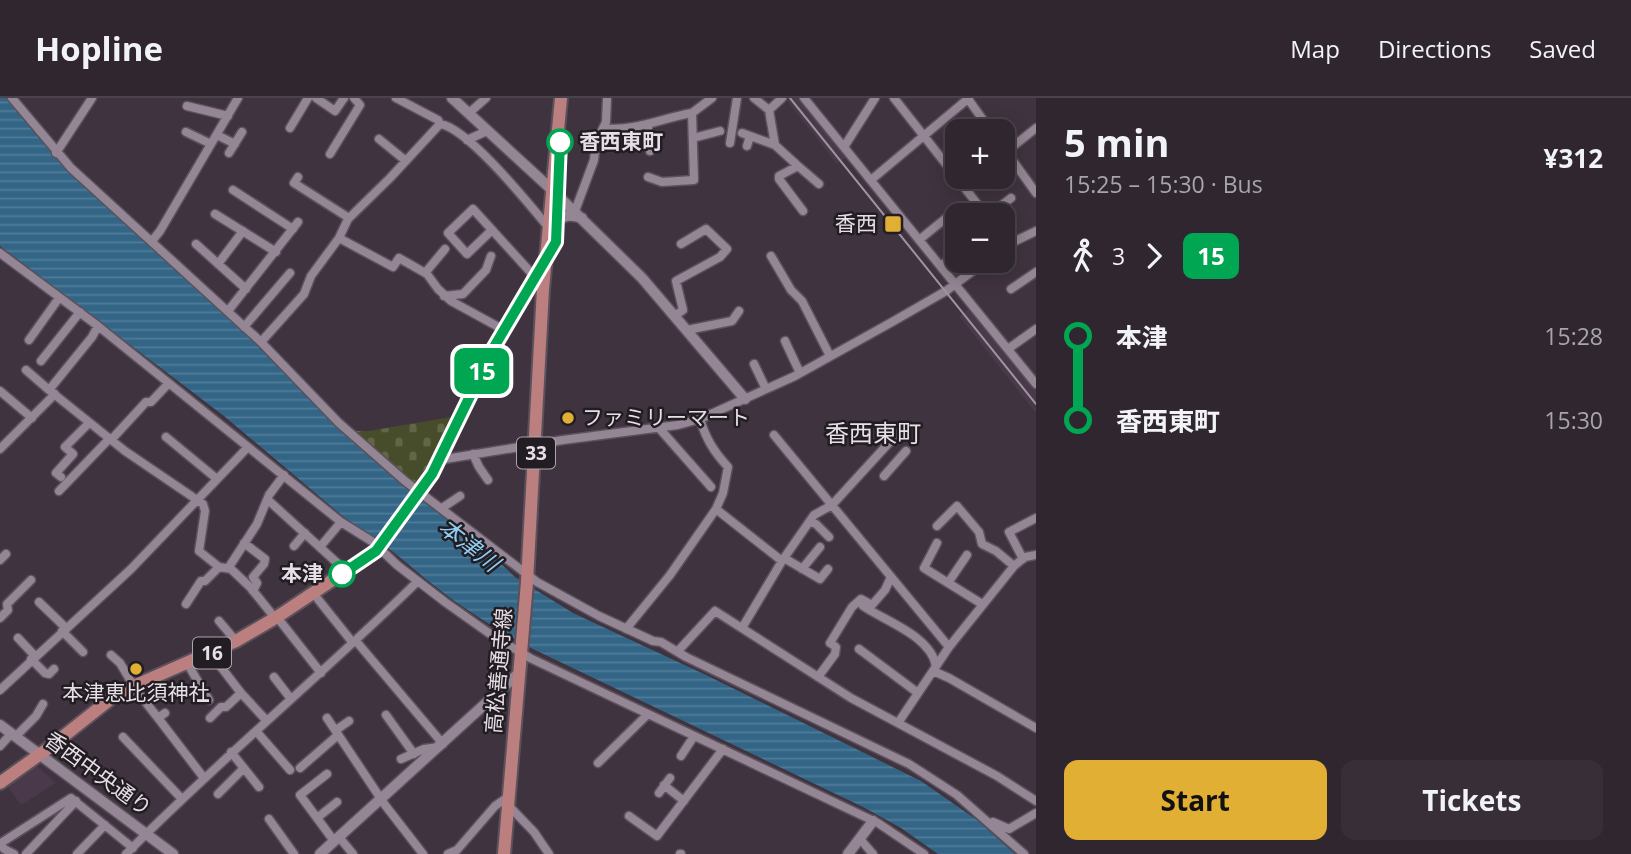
<!DOCTYPE html>
<meta charset="utf-8">
<style>
body{margin:0;font-family:"Open Sans","Noto Sans JP",sans-serif;background:#372e37;color:#f1f3f6;height:100vh;display:flex;flex-direction:column;font-size:26px;white-space:nowrap}
*{box-sizing:border-box;margin:0}
p{font-size:23px;color:#a7a5aa}
.icon{flex:none;width:38px;height:38px;fill:none;stroke:currentColor;stroke-width:2;stroke-linecap:round;stroke-linejoin:round}
.map{position:relative;flex:1;overflow:hidden}
.side{display:flex;flex-direction:column;background:#2f262f;width:595px}
.side>*{flex:none}
.badge{padding:0 14px;border-radius:10px;font-size:24px;line-height:46px}
.controls{position:absolute;left:945px;top:21px;display:grid;gap:14px}
.controls a{display:grid;place-items:center;width:70px;height:70px;border-radius:14px;background:#2f262f;box-shadow:0 4px 18px #0003,0 0 0 2px #4a434b;font-size:35px}
.map>.badge{position:absolute;translate:-50% -50%;box-shadow:0 0 0 4px #fff}
.legs{display:flex;align-items:center;gap:10px;height:77px;padding:0 28px;font-size:23px}
.legs p{margin-inline-start:auto}
.headline{display:flex;align-items:center;justify-content:space-between;height:119px;padding:0 28px}
h1{font-size:38px;font-weight:700;line-height:52px}
.action{display:flex;gap:14px;margin-top:auto;padding:14px 28px}
.action a{flex:1;height:80px;border-radius:14px;background:#e1af34;color:#111;font-size:28px;font-weight:700;line-height:80px;text-align:center}
.action a+a{background:#372e37;color:#f1f3f6}
ul{padding:0 28px;list-style:none}
li{display:flex;align-items:center;gap:24px;height:84px;font-size:26px}
li i{display:grid;place-items:center;width:10px;height:100%;margin:0 9px;background:currentColor}
li i::after{content:'';width:18px;height:18px;margin:-9px;border:5px solid;border-radius:50%;background:#2f262f}
li p{margin-inline-start:auto}
li:first-child i{background:linear-gradient(#0000 50%,currentColor 0)}
li:last-child i{background:linear-gradient(currentColor 50%,#0000 0)}
header{display:flex;align-items:center;gap:42px;box-sizing:border-box;height:98px;padding:0 35px;background:#2f262f;border-bottom:2px solid #4a434b}
header strong{font-size:33px}
nav{display:flex;gap:38px;margin-inline-start:auto;font-size:24px}
main{display:flex;flex:1;min-height:0}
.map>svg:first-child{display:block}
</style>
<header>
<strong>Hopline</strong>
<nav><a>Map</a><a>Directions</a><a>Saved</a></nav>
</header>
<main>
<div class="map">
<svg width="1036" height="756" viewBox="0 0 1036 756">
<defs>
<pattern id="cemetery-stones" width="16" height="16" patternUnits="userSpaceOnUse" patternTransform="scale(1.75)"><rect width="16" height="16" fill="#474d2a"/><path d="M2 7V4a2 2 0 0 1 4 0v3zM10 15v-3a2 2 0 0 1 4 0v3z" fill="#626649"/></pattern>
<pattern id="water-rules" width="6" height="5" patternUnits="userSpaceOnUse" patternTransform="scale(1.75)"><rect width="6" height="5" fill="#336686"/><path d="M0 2.5h6" fill="none" stroke="#517b97"/></pattern>
</defs>
<rect width="100%" height="100%" fill="#3f333f"/>
<!-- built -->
<path fill="#4a394a" d="M 785,0 L 801,0 L 848,58 L 837,66 Z
M 970,210 L 1036,292 L 1036,315 L 959,218 Z
M 33,666 L 36,667 L 56,685 L 21,707 L 6,686 Z"/>
<!-- cemetery -->
<path fill="url(#cemetery-stones)" d="M 457,318 L 417,390 L 355,333 L 369,333 Z"/>
<!-- water -->
<path fill="url(#water-rules)" d="M 0,0 L 9,0 L 67,71 L 236,226 L 324,316 L 402,387 L 484,450 L 515,479 L 573,515 L 706,577 L 921,683 L 977,722 L 1015,756 L 938,756 L 901,730 L 863,709 L 533,551 C 500,533 466,513 436,489 C 411,470 387,445 358,431 L 224,318 L 0,148 Z"/>
<g fill="none" stroke-linecap="round" stroke-linejoin="round">
<!-- minor casing -->
<g stroke="#5b515b" stroke-width="11">
<path id="minor" d="M 12,0 L 71,70 L 260,243 L 339,325 L 405,383 L 537,484 L 599,518 L 653,543 L 661,544 L 686,559 L 909,666 L 957,697 L 1024,756
M 316,0 L 335,13 L 344,0
M 396,0 L 438,22 L 440,26
M 754,0 L 769,12 L 782,0
M 804,0 L 1036,286
M 894,0 L 986,117
M 968,1 L 991,33
M 187,8 L 228,18
M 769,12 L 775,47 L 798,68 L 779,78 L 779,81 L 803,113
M 469,15 L 486,0
M 648,26 L 650,53
M 290,30 L 308,0
M 603,30 C 634,34 662,20 692,15
M 186,34 L 211,46
M 742,35 L 775,47
M 217,37 L 235,46
M 693,40 L 720,33
M 379,41 L 406,63
M 467,42 L 487,33
M 730,45 L 737,0
M 747,48 L 750,38
M 844,49 L 875,0
M 1003,49 L 1036,95
M 1006,54 L 1036,30
M 56,55 L 92,0
M 229,55 L 242,34
M 330,56 L 360,7 L 354,0
M 798,68 L 819,86
M 298,79 L 294,85 L 349,120
M 648,79 L 662,84 L 694,82 L 692,15 L 712,0
M 871,82 L 969,0
M 233,92 L 293,131
M 575,113 L 594,62 L 596,45 L 606,24 L 607,0
M 215,116 L 276,154
M 989,117 L 1011,100
M 492,132 L 467,156 L 448,135 L 473,111 L 534,178
M 339,140 L 393,169 L 399,160 L 427,176 L 438,191 L 451,203 L 504,232
M 919,142 L 956,112
M 152,143 L 160,133 L 238,0
M 196,146 L 246,191
M 1003,149 L 1036,133
M 0,155 L 98,228 L 341,424 L 373,444 L 397,467 L 445,504 L 493,538 L 530,560 L 878,725 L 924,756
M 771,158 L 791,192 L 802,203 L 830,258
M 218,166 L 243,133
M 941,168 L 957,155
M 425,175 L 445,151
M 1011,191 L 1036,174
M 444,198 L 463,196 L 486,172 L 491,158
M 228,213 L 298,124
M 676,217 L 683,212 L 676,183 L 720,159 L 727,151 L 706,131 L 681,146
M 98,228 L 92,239 L 49,292 L 125,353 L 203,406 L 205,413 L 199,453 L 219,469 L 231,471 L 250,489 L 275,520
M 244,229 L 290,175
M 687,232 L 732,223 L 739,213
M 29,242 L 59,200
M 785,243 L 800,275
M 261,244 L 304,196 L 311,178 L 339,140 L 348,121 L 390,80 L 440,26 C 468,30 529,106 549,130
M 1008,251 L 1036,231
M 41,263 L 80,214
M 754,266 L 766,291
M 26,272 L 49,292
M 0,293 L 32,320
M 700,321 C 706,341 714,354 728,369 L 723,395 L 716,411 L 782,463
M 659,330 L 711,389
M 774,337 L 949,549
M 166,339 L 217,381
M 111,342 L 146,304 L 151,304 L 168,286
M 0,351 L 55,296
M 473,356 L 479,369 L 488,382
M 439,362 L 563,342 L 678,327 L 700,321 L 795,278 L 892,224 L 946,193 L 986,163
M 884,378 L 906,353
M 61,379 L 56,375 L 73,356 L 65,349 L 89,325
M 59,393 L 110,340
M 268,402 L 346,473
M 442,410 L 460,398
M 810,424 L 816,426 L 829,439
M 937,428 L 957,408 L 979,434 L 982,446 L 996,453 L 1014,468
M 244,445 L 265,461 L 264,466 L 253,479 L 257,485 L 253,493
M 937,445 L 924,470 L 982,506
M 294,448 L 305,435
M 320,449 L 341,424
M 784,460 L 820,481 L 828,471
M 1023,461 L 1009,434 L 1036,420
M 0,462 L 6,456
M 229,469 L 257,426 L 269,397 L 284,377
M 802,471 L 820,449
M 948,485 L 967,457
M 313,495 L 353,545
M 39,504 L 66,530
M 186,506 L 201,483 L 205,483 L 219,469
M 863,508 C 885,523 931,538 936,568
M 277,519 L 321,575
M 0,520 L 8,512 L 7,506 L 31,482
M 219,523 L 236,543
M 742,530 L 782,463 L 814,417 L 832,407 L 898,335
M 626,531 L 670,477 L 716,411
M 62,533 L 83,554
M 18,540 L 35,558
M 356,543 L 443,646
M 859,551 L 918,595
M 678,553 L 715,513 L 851,600 L 997,678 L 1036,703
M 211,556 L 241,595
M 111,557 L 120,565 L 136,592 L 158,620
M 31,561 L 45,575 L 49,576 L 54,571
M 187,565 L 209,602
M 933,573 L 949,580 L 1036,630
M 274,579 L 291,601
M 818,579 L 835,556 L 836,549 L 830,545 L 852,509 L 861,501 L 872,507 L 885,492 L 891,479
M 0,592 L 131,471 L 248,349
M 165,615 L 158,620 L 204,680
M 386,617 L 414,656
M 210,620 L 221,609 L 226,609 L 241,595 L 266,622
M 327,620 L 385,707 L 423,756
M 898,625 L 949,549 L 1014,468 L 1025,459 L 1036,457
M 336,632 L 349,623
M 256,633 L 290,672
M 15,639 L 36,618 L 43,606
M 123,639 L 182,701
M 0,648 L 11,636
M 231,654 L 259,689
M 681,658 L 694,638
M 401,661 L 424,651 L 439,649
M 598,665 L 648,616
M 300,670 L 338,637
M 327,676 L 300,697 L 334,743
M 664,687 L 684,703
M 659,695 L 670,680
M 218,696 L 244,670
M 508,707 L 534,734 L 549,756
M 629,718 L 657,738 L 723,651
M 317,720 L 337,704
M 269,721 L 294,756
M 993,724 L 1009,731 L 1036,715
M 339,739 L 353,756
M 860,741 L 873,756
M 14,756 L 4,751 L 1,745 L 71,700 L 133,750
M 26,756 L 76,703
M 77,756 L 105,727
M 126,756 C 220,661 323,576 418,483
M 448,756 L 457,752 L 495,708 L 508,699
M 680,756 L 681,756"/>
</g>
<!-- tertiary casing -->
<g stroke="#5b515b" stroke-width="13">
<path id="tertiary" d="M 452,0 L 551,91 L 642,180 L 745,301
M 557,124 C 564,116 572,117 582,120
M 0,627 L 173,756
M 320,756 L 518,576
M 848,756 L 873,723"/>
</g>
<!-- primary casing -->
<g stroke="#5b515b" stroke-width="16">
<path id="primary" d="M 0,685 L 50,649 L 118,595 L 236,543 L 277,519 L 376,453 L 432,376 L 494,249 L 556,144
M 504,756 L 527,484 L 543,191 L 561,0"/>
</g>
<!-- minor -->
<use href="#minor" stroke="#948694" stroke-width="8"/>
<!-- tertiary -->
<use href="#tertiary" stroke="#948694" stroke-width="10"/>
<!-- primary -->
<use href="#primary" stroke="#bc7f7f" stroke-width="12"/>
<!-- rail -->
<path stroke="#9f959e" stroke-width="2" d="M 790,0 L 1036,306"/>
</g>
<g fill="none" stroke-linecap="round" stroke-linejoin="round">
<!-- line-1 casing -->
<g stroke="#fff" stroke-width="16">
<path id="line-1" d="M 342,476 L 376,453 L 432,376 L 494,249 L 556,144 L 560,44"/>
</g>
<!-- line-1 -->
<use href="#line-1" stroke="#00a651" stroke-width="10"/>
</g>
<!-- markers -->
<g fill="#fff" stroke="#00a651" stroke-width="3.5">
<circle cx="560" cy="44" r="12"/>
<circle cx="342" cy="476" r="12"/>
</g>
<g fill="#e1af34" stroke="#221d22" stroke-width="2.5">
<rect x="884" y="117" width="18" height="18" rx="3.5"/>
<circle cx="568" cy="320" r="7"/>
<circle cx="136" cy="571" r="7"/>
</g>
<g text-anchor="middle" stroke-width="5" stroke-linejoin="round" paint-order="stroke">
<!-- shield labels -->
<g fill="#221d22" stroke="#aca5ab" stroke-width="2">
<rect x="517" y="339.5" width="38" height="31" rx="5"/>
<rect x="193" y="539.5" width="38" height="31" rx="5"/>
</g>
<g font-size="19" font-weight="bold" fill="#e7dfe6">
<text x="536" y="362">33</text>
<text x="212" y="562">16</text>
</g>
<!-- stop labels -->
<g font-size="21" font-weight="bold" fill="#e7dfe6" stroke="#221d22" text-anchor="start">
<text x="579" y="51">香西東町</text>
<text x="323" y="483" text-anchor="end">本津</text>
</g>
<!-- poi labels -->
<g font-size="21" fill="#e7dfe6" stroke="#221d22" text-anchor="end">
<text x="877" y="133">香西</text>
<text x="582" y="327" text-anchor="start">ファミリーマート</text>
<text x="136" y="602" text-anchor="middle">本津恵比須神社</text>
</g>
<!-- street labels -->
<g font-size="21" fill="#e7dfe6" stroke="#221d22">
<text transform="translate(499 573) rotate(-85)" y="7">高松善通寺線</text>
<text transform="translate(98 676) rotate(36)" y="7">香西中央通り</text>
</g>
<!-- water labels -->
<g font-size="23" font-style="italic" fill="#91cdf5" stroke="#221d22">
<text transform="translate(469 447) rotate(38)" y="8">本津川</text>
</g>
<!-- quarter labels -->
<g font-size="24" fill="#e7dfe6" stroke="#221d22">
<text x="873" y="344">香西東町</text>
</g>
</g>
</svg>
<div class="controls">
<a>+</a>
<a>−</a>
</div>
<b class="badge" style="left:482px;top:273px;background:#00a651;color:#fff">15</b>
</div>
<section class="side">
<div class="headline"><div><h1>5 min</h1><p>15:25 – 15:30 · Bus</p></div><b>¥312</b></div>
<div class="legs"><svg class="icon" aria-label="walk" viewBox="0 0 24 24"><circle cx="13" cy="4" r="2"/><path d="M13 8l-2 6 4 7M11 14l-3 7M7 12l3-4h3l4 4"/></svg>3<svg class="icon" aria-label="forward" viewBox="0 0 24 24"><path d="M9 5l7 7-7 7"/></svg><b class="badge" style="background:#00a651;color:#fff">15</b></div>
<ul>
<li><i style="color:#00a651"></i><b>本津</b><p>15:28</p></li>
<li><i style="color:#00a651"></i><b>香西東町</b><p>15:30</p></li>
</ul>
<div class="action"><a>Start</a><a>Tickets</a></div>
</section>
</main>
